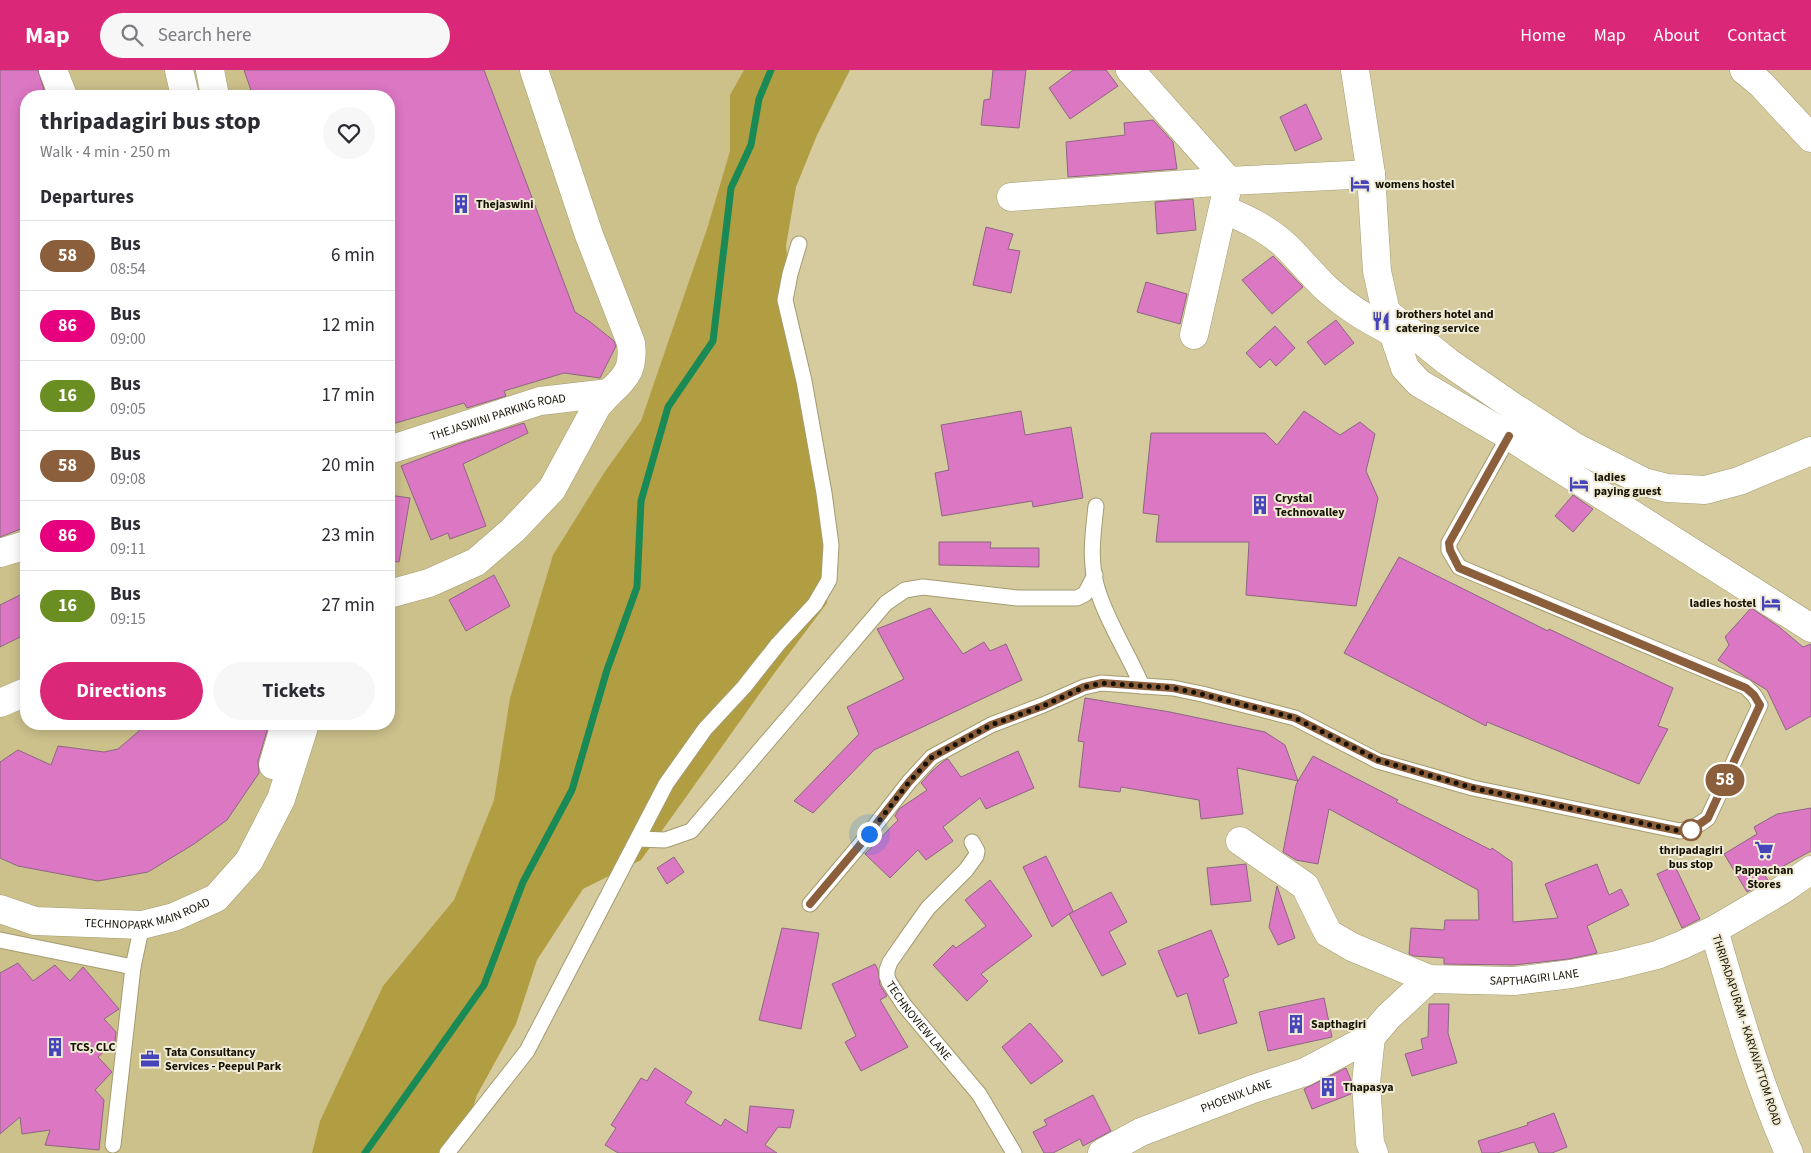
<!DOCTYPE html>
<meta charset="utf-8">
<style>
body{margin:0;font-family:"Source Sans 3",sans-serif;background:#f7f7f7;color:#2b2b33;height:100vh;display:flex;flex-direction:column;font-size:19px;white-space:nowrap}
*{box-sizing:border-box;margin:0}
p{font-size:16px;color:#7c7c81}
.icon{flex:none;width:28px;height:28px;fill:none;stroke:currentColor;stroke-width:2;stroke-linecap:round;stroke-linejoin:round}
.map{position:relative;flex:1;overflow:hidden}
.drawer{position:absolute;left:20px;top:20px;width:375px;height:640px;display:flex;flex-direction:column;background:#fff;border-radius:20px;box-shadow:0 2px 12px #0003}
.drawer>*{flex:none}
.badge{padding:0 10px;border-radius:16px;font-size:18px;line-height:32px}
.you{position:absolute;width:25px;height:25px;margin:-12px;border:4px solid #fff;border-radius:50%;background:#1a73e8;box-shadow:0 0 0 8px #1a73e833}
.map>.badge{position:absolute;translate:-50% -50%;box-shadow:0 0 0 2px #fff}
h2{padding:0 20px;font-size:19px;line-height:45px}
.round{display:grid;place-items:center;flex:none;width:52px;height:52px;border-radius:26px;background:#f7f7f7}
.headline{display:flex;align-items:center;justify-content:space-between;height:85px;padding:0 20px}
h1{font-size:24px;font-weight:700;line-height:38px}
.primary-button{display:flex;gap:10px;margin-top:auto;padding:10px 20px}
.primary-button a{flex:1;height:58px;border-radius:30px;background:#db2777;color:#fff;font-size:20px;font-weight:700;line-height:58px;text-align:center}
.primary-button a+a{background:#f7f7f7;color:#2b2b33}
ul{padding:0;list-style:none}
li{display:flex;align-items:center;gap:15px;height:70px;padding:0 20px;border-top:1px solid #e1e1e2}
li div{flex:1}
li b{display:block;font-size:19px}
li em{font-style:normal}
li .badge{min-width:55px;font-weight:700;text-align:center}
header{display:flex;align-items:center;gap:30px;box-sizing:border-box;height:70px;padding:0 25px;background:#db2777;color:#fff}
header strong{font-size:24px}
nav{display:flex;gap:28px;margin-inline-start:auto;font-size:18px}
.search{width:350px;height:45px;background:#f7f7f7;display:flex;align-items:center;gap:12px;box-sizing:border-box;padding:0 18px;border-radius:28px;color:#7c7c81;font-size:19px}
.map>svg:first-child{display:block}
</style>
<header>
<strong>Map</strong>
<div class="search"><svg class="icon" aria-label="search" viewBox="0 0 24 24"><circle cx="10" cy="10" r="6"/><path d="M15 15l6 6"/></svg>Search here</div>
<nav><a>Home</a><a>Map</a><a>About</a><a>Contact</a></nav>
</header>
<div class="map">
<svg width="1811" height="1083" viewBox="0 0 1811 1083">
<rect width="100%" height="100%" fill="#d5cb9e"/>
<!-- built -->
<path fill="#ccc08b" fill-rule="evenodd" d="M 0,0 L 797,0 L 366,1083 L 0,1083 ZM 26,26 L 389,26 L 389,654 L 26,654 Z"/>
<!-- green -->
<path fill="#b29e42" d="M 744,0 L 850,0 L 817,65 L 796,117 L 786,176 L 803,317 L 830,465 L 827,533 L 773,605 L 641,790 L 583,819 L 537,890 L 516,954 L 477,1025 L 458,1083 L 312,1083 L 320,1051 L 383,916 L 454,830 L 494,730 L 510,628 L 553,485 L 604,403 L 641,351 L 707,159 L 730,81 L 730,25 Z"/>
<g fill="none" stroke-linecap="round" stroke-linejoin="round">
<!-- stream -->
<path stroke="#198a56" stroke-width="7" d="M 365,1083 L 484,915 L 523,812 L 572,720 L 607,600 L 637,517 L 641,431 L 668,337 L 713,271 L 731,118 L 751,75 L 759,29 L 771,0"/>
</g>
<!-- building -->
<path fill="#dc77c3" stroke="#8c6781" d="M 0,0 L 38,0 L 46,26 L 26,26 L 26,457 L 0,467 Z
M 244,0 L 484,0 L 575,242 L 589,251 L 614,271 L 616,276 L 600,308 L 564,303 L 504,321 L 506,326 L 467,338 L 464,333 L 389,355 L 389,26 L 253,26 Z
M 993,0 L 1026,0 L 1019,58 L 981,55 L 984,30 L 990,29 Z
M 1073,0 L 1106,0 L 1118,16 L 1070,49 L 1049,18 Z
M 1306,34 L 1322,69 L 1295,81 L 1280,47 Z
M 1153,50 L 1173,72 L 1177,99 L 1068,107 L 1066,72 L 1125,65 L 1124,53 Z
M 1193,129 L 1196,160 L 1157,164 L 1155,132 Z
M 986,157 L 1013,164 L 1008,179 L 1020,181 L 1011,223 L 973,215 Z
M 1273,186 L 1303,217 L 1272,244 L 1242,210 Z
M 1146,212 L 1187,224 L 1180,254 L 1137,242 Z
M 1336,250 L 1354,273 L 1325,295 L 1307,272 Z
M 1275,256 L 1295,278 L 1276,296 L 1270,289 L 1260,298 L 1246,283 Z
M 1021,341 L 1025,365 L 1071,357 L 1083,428 L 1033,437 L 1032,431 L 942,446 L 935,403 L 949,400 L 941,355 Z
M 1304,341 L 1340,365 L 1360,352 L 1375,364 L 1366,401 L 1378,428 L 1356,536 L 1246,525 L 1249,472 L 1156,472 L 1159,445 L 1143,443 L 1151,363 L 1265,363 L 1277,375 Z
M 524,353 L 528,363 L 463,394 L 486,456 L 450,469 L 448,463 L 431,470 L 401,396 L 461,373 Z
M 389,425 L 410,428 L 399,492 L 389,491 Z
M 1573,425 L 1593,439 L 1573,462 L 1555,446 Z
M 939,472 L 991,472 L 990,478 L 1039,478 L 1039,497 L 939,495 Z
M 1399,487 L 1548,561 L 1549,559 L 1673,618 L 1658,656 L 1668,659 L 1639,714 L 1487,652 L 1486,656 L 1344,583 Z
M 494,505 L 510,536 L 466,561 L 449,530 Z
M 26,522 L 26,564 L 0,577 L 0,535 Z
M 930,538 L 963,584 L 984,572 L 990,581 L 1006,574 L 1022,610 L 874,680 L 813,743 L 794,731 L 859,664 L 847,637 L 904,609 L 877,559 Z
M 1751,538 L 1778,556 L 1803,577 L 1811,574 L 1811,646 L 1786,660 L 1767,620 L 1718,590 L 1729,575 L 1725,567 Z
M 1085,628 L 1170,642 L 1265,662 L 1285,675 L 1298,711 L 1313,686 L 1398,730 L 1396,732 L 1491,780 L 1492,778 L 1512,792 L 1513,852 L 1558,848 L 1545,814 L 1597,794 L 1609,825 L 1621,819 L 1629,835 L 1587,856 L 1597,883 L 1569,889 L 1513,895 L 1444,894 L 1444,888 L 1414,886 L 1409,884 L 1411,858 L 1444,860 L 1445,850 L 1479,850 L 1478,820 L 1329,739 L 1318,794 L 1296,790 L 1283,782 L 1296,715 L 1298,711 L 1237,698 L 1243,744 L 1201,749 L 1199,730 L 1121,717 L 1120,722 L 1079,717 L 1084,672 L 1078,671 Z
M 142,654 L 269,654 L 258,691 L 259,703 L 227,750 L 194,774 L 148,802 L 98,811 L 18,796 L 0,788 L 0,692 L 18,680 L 51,695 L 58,676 L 104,682 L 118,679 L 139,661 Z
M 1018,681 L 1034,718 L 986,739 L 980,728 L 943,757 L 953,771 L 926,790 L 918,780 L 890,808 L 865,784 L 898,750 L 895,746 L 899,739 L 927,720 L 921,713 L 932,701 L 945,690 L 948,689 L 961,707 Z
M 1811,738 L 1811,781 L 1765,806 L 1768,810 L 1747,822 L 1724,784 L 1757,764 L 1754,757 L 1777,744 Z
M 1046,786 L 1073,841 L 1052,857 L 1023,797 Z
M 674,787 L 684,802 L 667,814 L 657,798 Z
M 1246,794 L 1251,831 L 1211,835 L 1207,798 Z
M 1675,796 L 1700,849 L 1682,858 L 1657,804 Z
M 990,810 L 1032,866 L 981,904 L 988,911 L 967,931 L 933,895 L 953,875 L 956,878 L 986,856 L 965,830 Z
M 1277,816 L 1295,868 L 1278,875 L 1269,857 Z
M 1111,822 L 1127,852 L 1109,862 L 1126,894 L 1102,906 L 1069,844 Z
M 782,858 L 819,863 L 801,959 L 759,950 Z
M 1211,860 L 1229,906 L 1223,909 L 1237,953 L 1199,964 L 1187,923 L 1177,927 L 1158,881 Z
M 18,893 L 33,911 L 55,895 L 70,911 L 83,897 L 119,939 L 104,949 L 116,962 L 115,972 L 98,987 L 112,1002 L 95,1020 L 104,1030 L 99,1080 L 45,1075 L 50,1060 L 22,1064 L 20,1047 L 0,1064 L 0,903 Z
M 875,894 L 878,900 L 880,915 L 887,926 L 880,930 L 908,977 L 861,1001 L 845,972 L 856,966 L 832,914 Z
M 1324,928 L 1332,967 L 1268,981 L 1259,942 Z
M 1429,934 L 1449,934 L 1448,963 L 1457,993 L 1412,1006 L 1405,984 L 1423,979 L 1421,969 L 1428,967 Z
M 1030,953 L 1063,991 L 1031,1014 L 1002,977 Z
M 655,998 L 692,1022 L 685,1033 L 721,1056 L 725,1049 L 747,1063 L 750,1036 L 794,1040 L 790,1058 L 778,1057 L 765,1075 L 777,1083 L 618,1083 L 605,1075 L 616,1058 L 611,1055 L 629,1027 L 641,1008 L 647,1011 Z
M 1346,998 L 1351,1010 L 1351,1024 L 1312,1039 L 1304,1019 Z
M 1093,1025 L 1111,1061 L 1083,1076 L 1080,1069 L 1053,1083 L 1044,1083 L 1033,1062 L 1047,1055 L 1044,1050 Z
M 1554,1043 L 1567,1077 L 1552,1083 L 1539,1083 L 1534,1072 L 1497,1083 L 1482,1083 L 1478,1071 L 1528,1055 L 1527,1053 Z"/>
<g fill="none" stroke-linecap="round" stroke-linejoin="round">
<!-- service casing -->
<g stroke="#a49b6f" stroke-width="17">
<g id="service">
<path d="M 1096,436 C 1093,463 1089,491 1097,518 C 1107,552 1128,583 1142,616"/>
<path d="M 638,769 L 665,770 L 691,761 L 886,533 L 905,520 L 923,517 L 1017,528 L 1077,528 L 1085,524 L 1095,505"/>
<path id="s1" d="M 972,772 L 977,781 L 976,786 L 966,800 L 928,838 L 913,859 L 890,892 L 887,900 L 887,906 L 889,912 L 904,935 L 979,1024 L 1014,1083"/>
<path d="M 810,834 L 859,776 L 909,712 L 932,687 L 991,655 L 1043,635 L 1084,617 L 1101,613 L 1173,618 L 1202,624 L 1295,648 L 1378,691 L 1473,718 L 1680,761 C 1692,759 1699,755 1708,748 L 1760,635 L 1754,625 L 1746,617 L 1459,497 L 1449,480 L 1449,473 L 1509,366"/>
<path d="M 0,870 L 133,897"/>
<path d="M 113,1075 L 133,897 L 142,855"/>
<path d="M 447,1083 L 527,981 L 666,714 L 705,659 L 744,617 L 778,574 L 815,534 L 829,510 L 831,475 L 824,423 L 804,311 L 785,230 L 790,204 L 799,174"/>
</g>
</g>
<!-- minor casing -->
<g stroke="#a49b6f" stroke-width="29">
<g id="minor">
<path d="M 53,0 L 63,26"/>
<path d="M 534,0 L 589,165 L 631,273 C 634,298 627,307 609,323"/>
<path d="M 1130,0 L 1229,111"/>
<path d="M 1744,0 L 1761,14 L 1811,68"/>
<path d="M 1011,127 L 1229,111"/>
<path d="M 1223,139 C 1247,149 1270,160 1288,178 C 1302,192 1314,207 1328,220 C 1349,239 1368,249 1392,262"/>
<path d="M 1386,242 L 1448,292 L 1512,336 L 1575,377 L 1644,412 L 1667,418 L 1705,420 L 1739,411 L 1811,381"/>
<path d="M 1194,265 L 1229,111 L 1371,104"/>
<path id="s2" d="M 389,380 L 540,331 L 609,323 L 597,336 L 552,419 L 513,460 L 476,492 L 429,513 L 389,524"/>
<path d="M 0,483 L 26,475"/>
<path d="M 0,633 L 26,622"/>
<path id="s3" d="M 1240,771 L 1305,816 L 1328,863 L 1352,877 L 1429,909 L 1514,911 L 1571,904 L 1617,895 L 1657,885 L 1682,875 L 1714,860"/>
<path d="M 1371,967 L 1366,1013 L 1370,1073 L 1374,1083"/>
<path id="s4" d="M 1102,1083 L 1141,1062 L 1253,1019 L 1305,1002 L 1371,967 L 1388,947 L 1429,909"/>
</g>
</g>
<!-- tertiary casing -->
<g stroke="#a49b6f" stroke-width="29">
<g id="tertiary">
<path d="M 179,0 L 185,26"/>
<path d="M 210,0 L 215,26"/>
<path d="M 273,695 L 285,654"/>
<path id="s5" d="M 0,839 L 35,851 L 142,855 L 174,847 L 216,828 L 249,791 L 281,729 L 305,654"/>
</g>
</g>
<!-- secondary casing -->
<g stroke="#a49b6f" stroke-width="29">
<path id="secondary" d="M 1355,0 L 1371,104 L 1377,201 L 1386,242 L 1405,298 L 1419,313 L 1509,366 L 1811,558
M 1789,1083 C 1757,1011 1736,935 1714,860 L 1782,820 L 1811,800"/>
</g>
<!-- service -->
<use href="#service" stroke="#fff" stroke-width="15"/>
<!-- minor -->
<use href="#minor" stroke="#fff" stroke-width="28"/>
<!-- tertiary -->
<use href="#tertiary" stroke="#fff" stroke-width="28"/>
<!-- secondary -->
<use href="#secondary" stroke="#fff" stroke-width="28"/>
</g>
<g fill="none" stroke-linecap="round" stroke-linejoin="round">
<!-- line casing -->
<g stroke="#fff" stroke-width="11">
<path id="line" d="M 810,834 L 859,776 L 909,712 L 932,687 L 991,655 L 1043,636 L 1084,617 L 1102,613 L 1173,618 L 1202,624 L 1295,648 L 1378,690 L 1473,718 L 1680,761 C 1692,759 1699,755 1708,748 L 1760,635 L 1754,625 L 1746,618 L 1459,498 L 1450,480 L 1449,473 L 1509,366"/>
</g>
<!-- line -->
<use href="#line" stroke="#8b5e3c" stroke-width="8"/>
<!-- walk -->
<path stroke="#161203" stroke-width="5" stroke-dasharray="0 9" d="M 869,764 L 909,712 L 932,687 L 991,655 L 1043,636 L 1084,617 L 1102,613 L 1173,618 L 1202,624 L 1295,648 L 1378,690 L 1473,718 L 1680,761 L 1691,760"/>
</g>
<!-- icons -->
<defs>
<g id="hotel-bare" transform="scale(1.5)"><path d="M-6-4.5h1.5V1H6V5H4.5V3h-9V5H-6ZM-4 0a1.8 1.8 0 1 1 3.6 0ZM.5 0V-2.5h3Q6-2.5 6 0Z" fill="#4544ba" stroke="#f0ebd5" stroke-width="2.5" paint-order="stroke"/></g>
<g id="building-bare" transform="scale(1.5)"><path d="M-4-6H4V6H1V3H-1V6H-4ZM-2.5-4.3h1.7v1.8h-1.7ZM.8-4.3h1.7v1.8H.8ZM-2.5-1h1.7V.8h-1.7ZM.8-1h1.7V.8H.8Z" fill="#4544ba" stroke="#f0ebd5" stroke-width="2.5" paint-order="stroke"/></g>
<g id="restaurant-bare" transform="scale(1.5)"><path d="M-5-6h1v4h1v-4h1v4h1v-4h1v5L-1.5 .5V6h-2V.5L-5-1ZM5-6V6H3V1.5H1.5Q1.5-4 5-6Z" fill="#4544ba" stroke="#f0ebd5" stroke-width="2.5" paint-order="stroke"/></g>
<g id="supermarket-bare" transform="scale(1.5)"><path d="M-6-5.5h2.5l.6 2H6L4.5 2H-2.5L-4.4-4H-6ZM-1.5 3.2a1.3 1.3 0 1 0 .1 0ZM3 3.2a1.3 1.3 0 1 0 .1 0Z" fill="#4544ba" stroke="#f0ebd5" stroke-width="2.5" paint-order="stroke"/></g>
<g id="office-bare" transform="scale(1.5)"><path d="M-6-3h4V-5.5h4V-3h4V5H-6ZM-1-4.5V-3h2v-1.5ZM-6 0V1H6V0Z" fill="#4544ba" stroke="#f0ebd5" stroke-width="2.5" paint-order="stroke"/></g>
</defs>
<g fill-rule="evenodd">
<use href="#hotel-bare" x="1360" y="114"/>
<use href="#building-bare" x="461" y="134"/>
<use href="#restaurant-bare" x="1381" y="251"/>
<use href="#hotel-bare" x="1579" y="414"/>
<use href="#building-bare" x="1260" y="435"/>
<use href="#hotel-bare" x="1771" y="533"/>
<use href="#supermarket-bare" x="1764" y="780"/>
<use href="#building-bare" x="1296" y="954"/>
<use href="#building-bare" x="55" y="977"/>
<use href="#office-bare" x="150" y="989"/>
<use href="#building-bare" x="1328" y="1017"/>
</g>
<!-- markers -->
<circle fill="#fff" stroke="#8b5e3c" stroke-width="2.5" cx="1691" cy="760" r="10"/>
<g text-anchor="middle" stroke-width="4" stroke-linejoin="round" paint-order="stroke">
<!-- poi labels -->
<g font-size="12" font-weight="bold" fill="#161203" stroke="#f0ebd5" text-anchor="start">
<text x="1375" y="118">womens hostel</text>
<text x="476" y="138">Thejaswini</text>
<text x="1396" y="248">brothers hotel and<tspan x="1396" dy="14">catering service</tspan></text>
<text x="1594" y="411">ladies<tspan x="1594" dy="14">paying guest</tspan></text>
<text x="1275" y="432">Crystal<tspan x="1275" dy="14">Technovalley</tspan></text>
<text x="1756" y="537" text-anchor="end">ladies hostel</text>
<text x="1764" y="804" text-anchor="middle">Pappachan<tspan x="1764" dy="14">Stores</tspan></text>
<text x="1311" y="958">Sapthagiri</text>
<text x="70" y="981">TCS, CLC</text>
<text x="165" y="986">Tata Consultancy<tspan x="165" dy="14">Services - Peepul Park</tspan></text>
<text x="1343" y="1021">Thapasya</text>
</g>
<!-- street labels -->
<g font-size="12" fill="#161203" stroke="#f0ebd5">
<text dy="4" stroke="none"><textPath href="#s2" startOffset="114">THEJASWINI PARKING ROAD</textPath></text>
<text dy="4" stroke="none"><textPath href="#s5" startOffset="151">TECHNOPARK MAIN ROAD</textPath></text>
<text dy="4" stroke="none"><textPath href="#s3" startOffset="348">SAPTHAGIRI LANE</textPath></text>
<text dy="4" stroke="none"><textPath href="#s1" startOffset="222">TECHNOVIEW LANE</textPath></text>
<text transform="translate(1747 960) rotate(72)" y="4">THRIPADAPURAM - KARYAVATTOM ROAD</text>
<text dy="4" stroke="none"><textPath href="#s4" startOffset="146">PHOENIX LANE</textPath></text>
</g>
<!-- stop labels -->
<g font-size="12" font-weight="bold" fill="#161203" stroke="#f0ebd5">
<text x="1691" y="784">thripadagiri<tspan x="1691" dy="14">bus stop</tspan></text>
</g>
</g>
</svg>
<div class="you" style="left:869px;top:764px"></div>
<b class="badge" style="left:1725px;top:710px;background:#8b5e3c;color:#fff">58</b>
<section class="drawer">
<div class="headline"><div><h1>thripadagiri bus stop</h1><p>Walk · 4 min · 250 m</p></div><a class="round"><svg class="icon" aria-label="heart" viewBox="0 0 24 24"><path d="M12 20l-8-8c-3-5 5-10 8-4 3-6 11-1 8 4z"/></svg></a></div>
<h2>Departures</h2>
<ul>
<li><span class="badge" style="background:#8b5e3c;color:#fff">58</span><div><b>Bus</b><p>08:54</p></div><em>6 min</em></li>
<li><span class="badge" style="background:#e6007e;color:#fff">86</span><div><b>Bus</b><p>09:00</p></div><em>12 min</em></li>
<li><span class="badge" style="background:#6b8e23;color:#fff">16</span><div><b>Bus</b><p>09:05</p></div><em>17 min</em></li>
<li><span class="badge" style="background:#8b5e3c;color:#fff">58</span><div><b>Bus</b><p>09:08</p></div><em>20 min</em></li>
<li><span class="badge" style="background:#e6007e;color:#fff">86</span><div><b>Bus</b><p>09:11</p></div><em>23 min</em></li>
<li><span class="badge" style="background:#6b8e23;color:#fff">16</span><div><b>Bus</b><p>09:15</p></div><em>27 min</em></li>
</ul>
<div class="primary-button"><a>Directions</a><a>Tickets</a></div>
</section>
</div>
